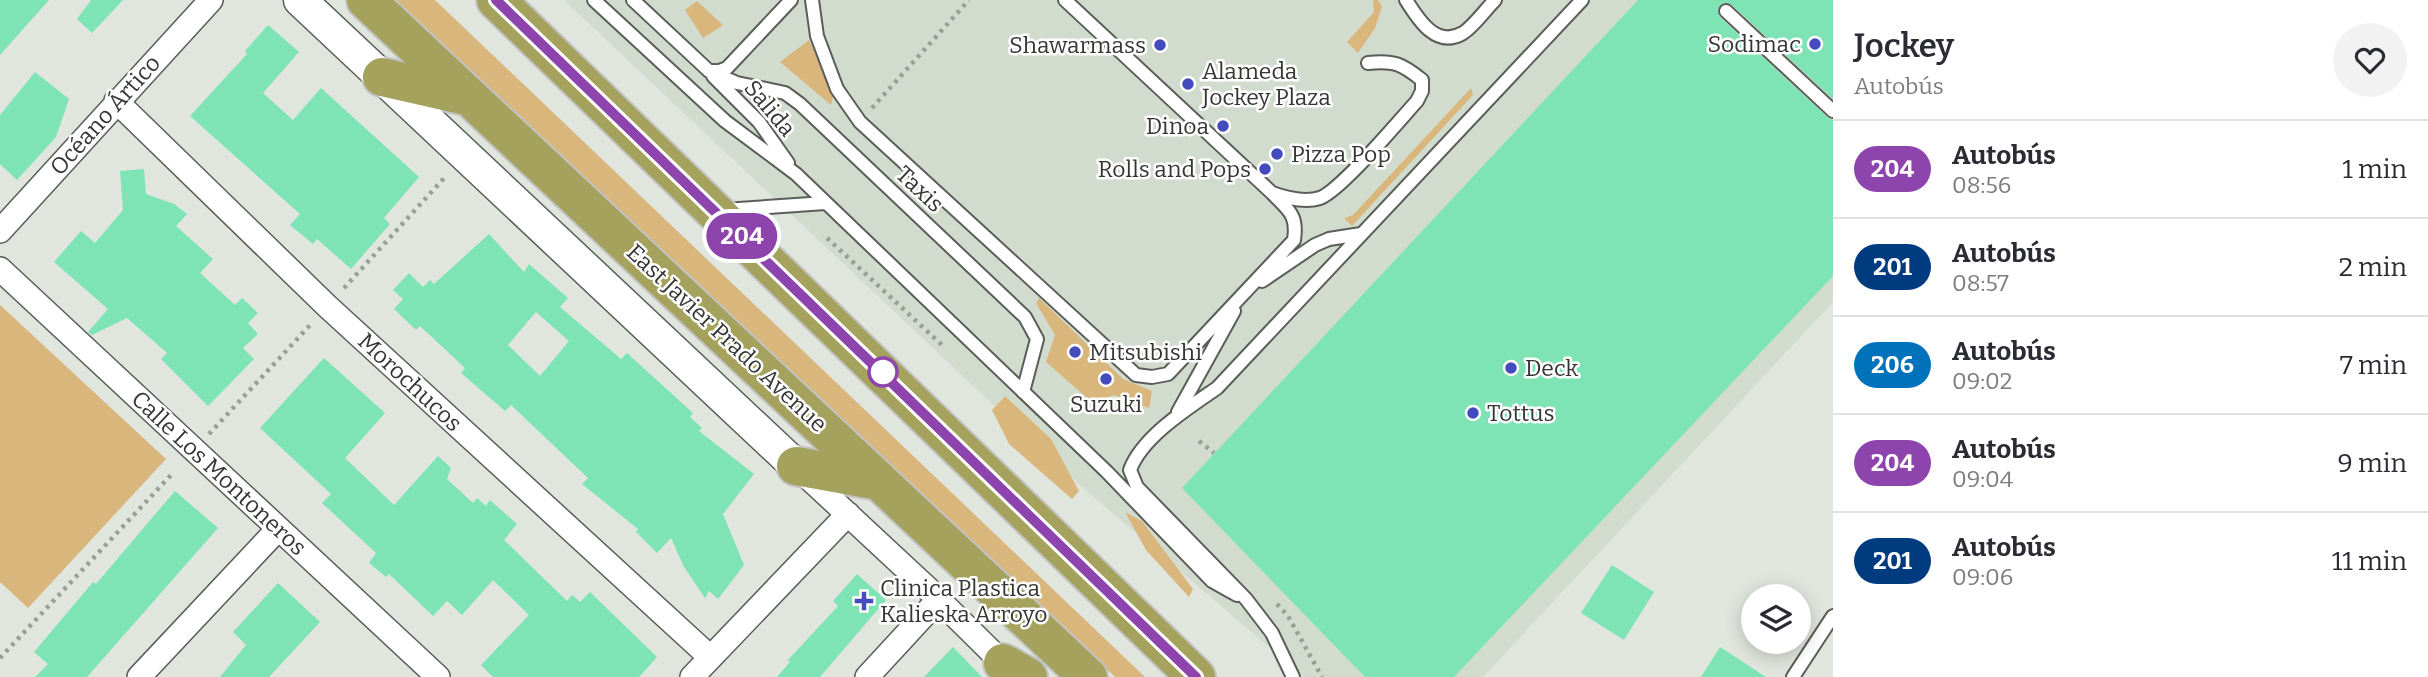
<!DOCTYPE html>
<html lang="es">
<meta charset="utf-8">
<style>
body{margin:0;font-family:Bitter,serif;background:#f2f2f3;color:#2b2b33;height:100vh;display:flex;flex-direction:column;font-size:26px;white-space:nowrap}
*{box-sizing:border-box;margin:0}
p{font-size:23px;color:#7c7c81}
.icon{flex:none;width:38px;height:38px;fill:none;stroke:currentColor;stroke-width:2;stroke-linecap:round;stroke-linejoin:round}
.map{position:relative;flex:1;overflow:hidden}
.panel{display:flex;flex-direction:column;background:#fff;width:595px}
.panel>*{flex:none}
.badge{padding:0 14px;border-radius:23px;font-size:24px;line-height:46px}
.tools{position:absolute;left:1741px;top:584px;display:grid;gap:14px}
.tools a{display:grid;place-items:center;width:70px;height:70px;border-radius:50%;background:#fff;box-shadow:0 4px 18px #0003;font-size:35px}
.map>.badge{position:absolute;translate:-50% -50%;box-shadow:0 0 0 4px #fff}
.round{display:grid;place-items:center;flex:none;width:74px;height:74px;border-radius:37px;background:#f2f2f3}
.overview{display:flex;align-items:center;justify-content:space-between;height:119px;padding:0 21px}
h1{font-size:33px;font-weight:600;line-height:52px}
ul{padding:0;list-style:none}
li{display:flex;align-items:center;gap:21px;height:98px;padding:0 21px;border-top:2px solid #e1e1e2}
li div{flex:1}
li b{display:block;font-size:26px}
li em{font-style:normal}
li .badge{min-width:77px;font-weight:700;text-align:center}
main{display:flex;flex:1;min-height:0}
.map>svg:first-child{display:block}
</style>
<main>
<div class="map">
<svg width="1833" height="677" viewBox="0 0 1833 677">
<rect width="100%" height="100%" fill="#e0e5de"/>
<!-- built -->
<path fill="#d2dcce" d="M 564,0 L 1833,0 L 1833,302 L 1483,677 L 1304,677 L 1060,468 Z"/>
<!-- green -->
<path fill="#d9b67c" d="M 388,0 L 435,0 L 1145,677 L 1115,677 Z
M 1373,0 L 1378,0 L 1382,7 L 1375,28 L 1358,53 L 1347,42 L 1374,12 Z
M 697,1 L 723,25 L 703,38 L 685,10 Z
M 809,40 L 834,94 L 831,105 L 780,62 Z
M 1471,88 L 1473,95 L 1352,226 L 1344,218 L 1353,215 Z
M 1039,298 L 1123,379 L 1152,391 L 1149,408 L 1114,395 L 1093,403 L 1046,362 L 1055,335 L 1036,303 Z
M 0,305 L 166,459 L 28,608 L 0,582 Z
M 1005,396 L 1051,439 L 1079,491 L 1072,499 L 1009,444 L 992,410 Z
M 1125,512 L 1142,521 L 1193,589 L 1189,597 L 1146,550 Z"/>
<!-- building -->
<path fill="#7ee4b6" fill-rule="evenodd" d="M 0,0 L 49,0 L 0,55 Z
M 91,0 L 123,0 L 92,33 L 77,19 Z
M 1638,0 L 1833,0 L 1833,99 L 1732,5 L 1723,3 L 1717,10 L 1720,17 L 1827,117 L 1833,120 L 1833,276 L 1454,677 L 1365,677 L 1182,488 Z
M 268,25 L 299,52 L 263,93 L 293,120 L 321,88 L 419,177 L 384,218 L 390,224 L 351,269 L 317,239 L 313,244 L 290,225 L 300,214 L 190,116 L 247,54 L 245,51 Z
M 35,72 L 69,99 L 56,137 L 17,180 L 0,164 L 0,115 Z
M 144,169 L 146,194 L 174,204 L 187,214 L 176,226 L 213,259 L 200,273 L 235,305 L 242,298 L 258,313 L 248,323 L 258,334 L 243,348 L 254,359 L 208,406 L 161,359 L 167,353 L 127,318 L 92,335 L 88,332 L 108,309 L 54,262 L 81,231 L 95,243 L 123,210 L 120,171 Z
M 489,234 L 524,272 L 529,264 L 568,298 L 560,307 L 621,359 L 627,353 L 693,413 L 690,417 L 702,428 L 699,431 L 754,474 L 723,514 L 744,565 L 718,599 L 709,591 L 705,598 L 684,567 L 671,538 L 657,553 L 636,532 L 638,529 L 582,484 L 588,478 L 511,405 L 505,411 L 461,373 L 465,368 L 420,326 L 416,330 L 394,309 L 403,299 L 393,290 L 409,273 L 423,287 L 430,280 L 434,284 ZM 536,312 L 569,341 L 540,376 L 508,345 Z
M 324,358 L 385,413 L 345,458 L 394,505 L 438,456 L 451,468 L 447,479 L 473,503 L 477,498 L 486,506 L 490,500 L 517,524 L 504,540 L 567,601 L 572,595 L 580,602 L 590,592 L 657,657 L 639,677 L 493,677 L 481,665 L 529,615 L 493,580 L 462,615 L 447,601 L 433,616 L 389,574 L 386,577 L 369,563 L 376,553 L 322,503 L 331,494 L 260,428 Z
M 175,491 L 218,528 L 87,677 L 35,677 L 48,664 L 34,652 L 93,582 L 96,584 Z
M 1612,565 L 1654,592 L 1624,640 L 1581,613 Z
M 857,574 L 886,600 L 820,677 L 777,677 L 790,662 L 788,660 L 838,606 L 833,601 Z
M 278,583 L 320,622 L 269,677 L 220,677 L 246,645 L 233,632 Z
M 953,647 L 982,677 L 924,677 Z
M 1720,647 L 1766,677 L 1701,677 Z"/>
<g fill="none" stroke-linecap="round" stroke-linejoin="round">
<!-- lane casing -->
<g stroke="#5a5e58" stroke-width="16">
<path id="lane" d="M 594,0 L 725,121 L 796,174 L 1107,472 L 1212,581 L 1237,595
M 633,0 L 709,71 L 719,71 L 727,68 L 791,0
M 812,0 L 817,36 L 837,89 L 860,122 L 1136,375 L 1152,377 L 1168,374 L 1294,240 C 1298,214 1288,210 1272,193
M 1065,0 L 1272,193 C 1286,198 1304,203 1320,198 C 1341,190 1398,122 1417,101 L 1422,91 L 1422,80 C 1402,64 1394,60 1368,63
M 1406,0 C 1418,19 1436,49 1463,33 C 1474,26 1485,10 1495,0
M 1726,11 L 1833,111
M 709,71 L 737,83 L 785,93 L 800,104 L 1025,317 L 1037,339 L 1023,392
M 713,76 L 759,122 L 788,163
M 724,210 L 825,203
M 1262,281 L 1315,245 L 1329,239 L 1361,234
M 1178,412 L 1234,311
M 1293,677 L 1272,633 L 1246,599 L 1137,487 L 1130,470 C 1142,437 1188,408 1217,388 L 1582,0
M 1793,677 L 1833,616"/>
</g>
<!-- street casing -->
<g stroke="#5a5e58" stroke-width="26">
<path id="street" d="M 116,101 L 327,306 L 710,657
M 0,231 L 211,0
M 0,269 L 438,677
M 799,469 L 927,588 L 1012,672
M 139,677 L 278,529
M 692,677 L 848,514
M 867,677 L 938,600"/>
</g>
<!-- secondary casing -->
<g stroke="#5a5e58" stroke-width="35">
<path id="secondary" d="M 300,0 L 796,466"/>
</g>
<!-- highway casing -->
<g stroke="#c2c3c2" stroke-width="42">
<path id="highway" d="M 366,0 L 1088,677
M 496,0 L 1196,677
M 382,77 L 466,96
M 796,466 L 879,481
M 1003,663 L 1028,677"/>
</g>
<!-- path -->
<path stroke="#9a9e99" stroke-width="4.5" stroke-dasharray="3.5 5" stroke-linecap="butt" d="M 872,108 L 969,0
M 827,238 L 943,346
M 344,288 L 446,176
M 209,434 L 312,323
M 1199,441 L 1214,453
M 1277,604 L 1288,616 L 1322,677
M 0,658 L 172,474"/>
<!-- lane -->
<use href="#lane" stroke="#fff" stroke-width="12"/>
<!-- street -->
<use href="#street" stroke="#fff" stroke-width="23"/>
<!-- secondary -->
<use href="#secondary" stroke="#fff" stroke-width="32"/>
<!-- highway -->
<use href="#highway" stroke="#a4a25d" stroke-width="38"/>
</g>
<g fill="none" stroke-linecap="round" stroke-linejoin="round">
<!-- line casing -->
<g stroke="#fff" stroke-width="16">
<path id="line" d="M 496,0 L 1196,677"/>
</g>
<!-- line -->
<use href="#line" stroke="#8e44ad" stroke-width="10"/>
</g>
<!-- markers -->
<g fill="#444bbf" stroke="#fff" stroke-width="2.5">
<circle cx="1815" cy="44" r="7"/>
<circle cx="1160" cy="45" r="7"/>
<circle cx="1188" cy="84" r="7"/>
<circle cx="1223" cy="126" r="7"/>
<circle cx="1277" cy="154" r="7"/>
<circle cx="1265" cy="169" r="7"/>
<circle cx="1075" cy="352" r="7"/>
<circle cx="1511" cy="368" r="7"/>
<circle cx="1106" cy="379" r="7"/>
<circle cx="1473" cy="413" r="7"/>
<path d="M860.5 590.5h7v7h7v7h-7v7h-7v-7h-7v-7h7z"/>
</g>
<circle fill="#fff" stroke="#8e44ad" stroke-width="3.5" cx="883" cy="372" r="14"/>
<g text-anchor="middle" stroke-width="5" stroke-linejoin="round" paint-order="stroke">
<!-- poi labels -->
<g font-size="23" fill="#353634" stroke="#fff" text-anchor="start">
<text x="1801" y="52" text-anchor="end">Sodimac</text>
<text x="1146" y="53" text-anchor="end">Shawarmass</text>
<text x="1202" y="79">Alameda<tspan x="1202" dy="26">Jockey Plaza</tspan></text>
<text x="1209" y="134" text-anchor="end">Dinoa</text>
<text x="1291" y="162">Pizza Pop</text>
<text x="1251" y="177" text-anchor="end">Rolls and Pops</text>
<text x="1089" y="360">Mitsubishi</text>
<text x="1525" y="376">Deck</text>
<text x="1106" y="412" text-anchor="middle">Suzuki</text>
<text x="1487" y="421">Tottus</text>
<text x="880" y="596">Clinica Plastica<tspan x="880" dy="26">Kalieska Arroyo</tspan></text>
</g>
<!-- street labels -->
<g font-size="23" fill="#353634" stroke="#fff">
<text transform="translate(770 108) rotate(50)" y="8">Salida</text>
<text transform="translate(105 115) rotate(-48)" y="8">Océano Ártico</text>
<text transform="translate(920 189) rotate(43)" y="8">Taxis</text>
<text transform="translate(727 338) rotate(43)" y="8">East Javier Prado Avenue</text>
<text transform="translate(410 382) rotate(43)" y="8">Morochucos</text>
<text transform="translate(219 473) rotate(43)" y="8">Calle Los Montoneros</text>
</g>
</g>
</svg>
<div class="tools">
<a><svg class="icon" aria-label="layers" viewBox="0 0 24 24"><path d="M12 4l9 5-9 5-9-5zM3 14l9 5 9-5"/></svg></a>
</div>
<b class="badge" style="left:742px;top:236px;background:#8e44ad;color:#fff">204</b>
</div>
<section class="panel">
<div class="overview"><div><h1>Jockey</h1><p>Autobús</p></div><a class="round"><svg class="icon" aria-label="heart" viewBox="0 0 24 24"><path d="M12 20l-8-8c-3-5 5-10 8-4 3-6 11-1 8 4z"/></svg></a></div>
<ul>
<li><span class="badge" style="background:#8e44ad;color:#fff">204</span><div><b>Autobús</b><p>08:56</p></div><em>1 min</em></li>
<li><span class="badge" style="background:#003b80;color:#fff">201</span><div><b>Autobús</b><p>08:57</p></div><em>2 min</em></li>
<li><span class="badge" style="background:#0072bc;color:#fff">206</span><div><b>Autobús</b><p>09:02</p></div><em>7 min</em></li>
<li><span class="badge" style="background:#8e44ad;color:#fff">204</span><div><b>Autobús</b><p>09:04</p></div><em>9 min</em></li>
<li><span class="badge" style="background:#003b80;color:#fff">201</span><div><b>Autobús</b><p>09:06</p></div><em>11 min</em></li>
</ul>
</section>
</main>
